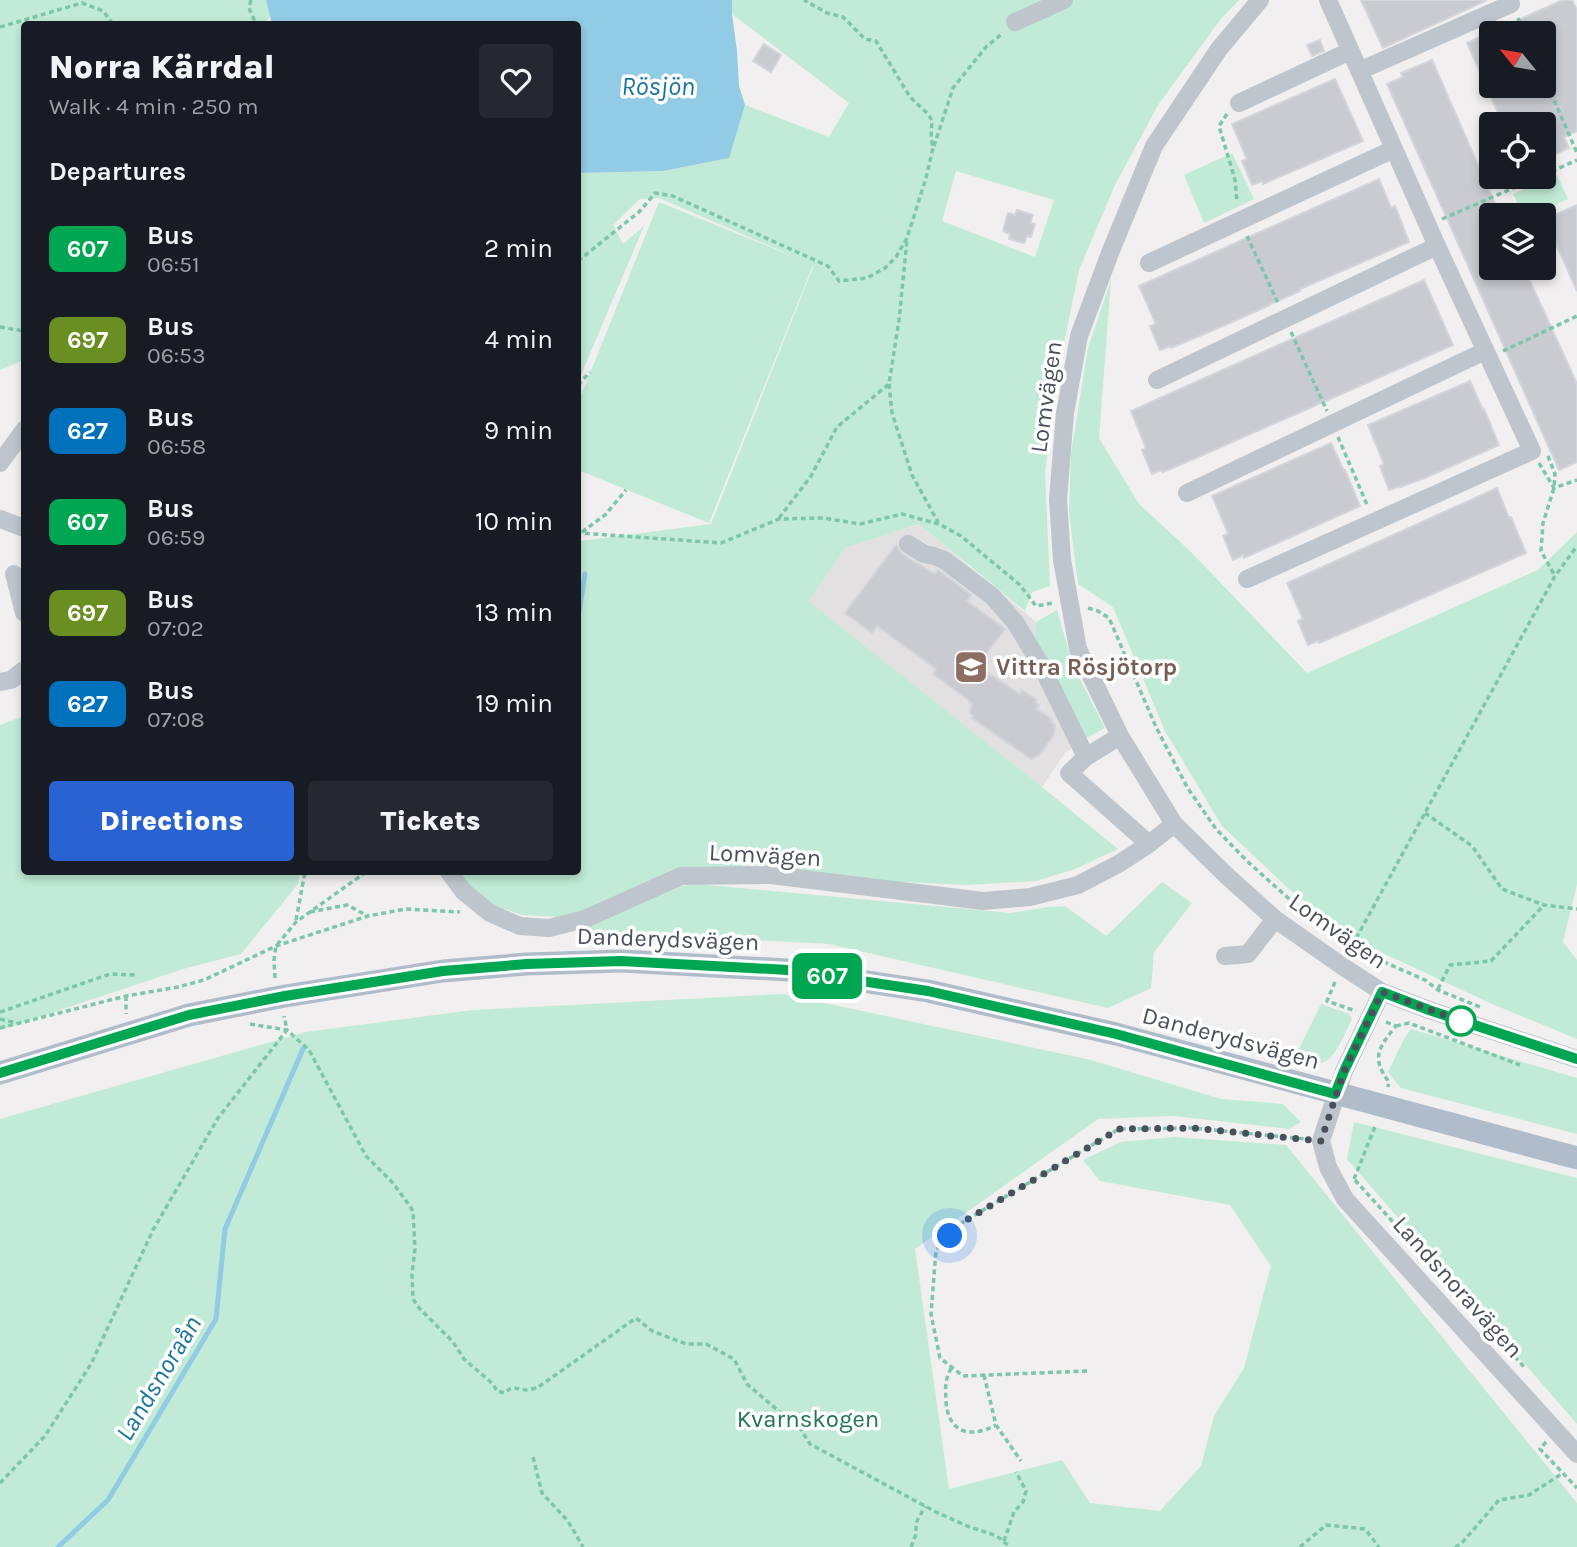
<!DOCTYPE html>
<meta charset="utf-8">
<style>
body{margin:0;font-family:Karla,sans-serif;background:#242831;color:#f1f3f6;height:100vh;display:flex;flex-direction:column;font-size:26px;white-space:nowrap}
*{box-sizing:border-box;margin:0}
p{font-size:23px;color:#9ea1a6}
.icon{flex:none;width:38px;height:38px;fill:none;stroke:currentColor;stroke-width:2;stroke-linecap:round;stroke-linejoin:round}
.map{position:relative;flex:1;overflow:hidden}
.panel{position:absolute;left:21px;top:21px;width:560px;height:854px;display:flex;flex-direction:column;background:#171b24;border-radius:7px;box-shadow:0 4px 10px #0003}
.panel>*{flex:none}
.badge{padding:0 14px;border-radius:10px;font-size:24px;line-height:46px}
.needle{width:46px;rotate:300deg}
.controls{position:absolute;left:1479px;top:21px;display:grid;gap:14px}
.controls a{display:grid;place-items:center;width:77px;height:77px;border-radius:7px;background:#171b24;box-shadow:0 4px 10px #0003;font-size:35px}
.you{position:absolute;width:35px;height:35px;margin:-18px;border:5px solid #fff;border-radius:50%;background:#1a73e8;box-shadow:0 0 0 10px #1a73e833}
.map>.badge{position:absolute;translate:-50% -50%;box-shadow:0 0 0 4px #fff}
h2{padding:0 28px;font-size:26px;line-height:63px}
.round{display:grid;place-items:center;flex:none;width:74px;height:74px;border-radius:7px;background:#242831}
.headline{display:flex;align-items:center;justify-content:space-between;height:119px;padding:0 28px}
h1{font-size:33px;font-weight:800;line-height:52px}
.primary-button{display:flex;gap:14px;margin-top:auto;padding:14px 28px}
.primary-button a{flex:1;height:80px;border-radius:7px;background:#2962d1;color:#fff;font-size:28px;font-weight:800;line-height:80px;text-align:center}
.primary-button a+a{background:#242831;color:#f1f3f6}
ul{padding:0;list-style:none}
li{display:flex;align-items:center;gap:21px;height:91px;padding:0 28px}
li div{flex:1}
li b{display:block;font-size:26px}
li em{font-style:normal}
li .badge{min-width:77px;font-weight:700;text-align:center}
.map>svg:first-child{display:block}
</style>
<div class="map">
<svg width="1577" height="1547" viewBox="0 0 1577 1547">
<rect width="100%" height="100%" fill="#f1efef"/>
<!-- education -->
<path fill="#e2e0e0" d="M 919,524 L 1036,622 L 1036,639 L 1066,695 L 1085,739 L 1065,753 L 1042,787 L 807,601 L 845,548 Z"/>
<!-- green -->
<path fill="#c1ebd6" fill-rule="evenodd" d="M 0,0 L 277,0 L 268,6 L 270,17 L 263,24 L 24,24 L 24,360 L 0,370 Z
M 732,0 L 1239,0 L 1220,20 L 1158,105 L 1115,185 L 1079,270 L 1058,372 L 1045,472 L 1050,586 L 1032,592 L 1025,611 L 919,524 L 845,548 L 808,601 L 1042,787 L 1118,849 L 1075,869 L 1036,881 L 967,885 L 676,871 L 588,914 L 561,917 L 522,915 L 479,900 L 459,872 L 578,872 L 578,559 L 581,541 L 711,524 L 814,265 L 813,265 L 709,523 L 578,470 L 578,403 L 659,202 L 800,259 L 659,198 L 640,199 L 613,225 L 623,244 L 644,226 L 578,382 L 578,173 L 663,171 L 728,158 L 745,105 L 829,137 L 849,103 L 732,14 ZM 956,171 L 1054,200 L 1035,257 L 942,221 Z
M 1232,153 L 1254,199 L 1204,223 L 1184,175 Z
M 1557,175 L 1568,199 L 1533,215 L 1523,215 L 1513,194 Z
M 1111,280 L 1099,438 L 1139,504 L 1190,551 L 1307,673 L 1538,570 L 1577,532 L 1577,884 L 1563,942 L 1577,960 L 1577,1039 L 1490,1003 L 1359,942 L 1289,889 L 1222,826 L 1165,731 L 1113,607 L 1078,584 L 1069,512 L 1071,453 L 1088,348 Z
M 1057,610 L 1073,666 L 1105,728 L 1085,739 L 1066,695 L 1036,639 L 1036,622 Z
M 24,716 L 24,872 L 300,872 L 298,884 L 241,954 L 183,969 L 0,1030 L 0,725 Z
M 1162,882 L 1192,903 L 1154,952 L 1151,988 L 1108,1008 L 829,944 L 656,935 L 579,943 L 578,929 L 661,889 L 696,884 L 1011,913 L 1048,907 L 1065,906 L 1106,936 Z
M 783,994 L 1091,1060 L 1221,1099 L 1283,1104 L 1301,1122 L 1289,1129 L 1174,1116 L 1098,1119 L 915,1249 L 949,1489 L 1062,1460 L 1090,1503 L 1160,1511 L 1201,1466 L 1214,1416 L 1244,1368 L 1271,1266 L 1230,1205 L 1100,1181 L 1083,1160 L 1121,1142 L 1174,1137 L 1286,1145 L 1577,1503 L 1577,1547 L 0,1547 L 0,1119 L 306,1032 L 473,1010 Z
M 1321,1004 L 1349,1014 L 1352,1019 C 1346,1030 1336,1058 1324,1062 C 1315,1065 1304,1060 1295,1057 Z
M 1411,1029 L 1577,1078 L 1577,1134 L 1401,1088 L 1388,1072 L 1404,1039 Z
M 1354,1122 L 1577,1178 L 1577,1424 L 1347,1159 Z"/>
<!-- water -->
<path fill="#92cbe4" d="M 266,0 L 732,0 L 732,14 L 737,51 L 739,86 L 745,105 L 729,158 L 663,171 L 578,173 L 578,24 L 272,24 Z"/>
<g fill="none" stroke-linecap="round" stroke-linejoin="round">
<!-- stream -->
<path stroke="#92cbe4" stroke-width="5" d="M 578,618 L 585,574
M 58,1547 L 108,1500 L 216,1319 L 225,1229 L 303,1049"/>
</g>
<!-- building -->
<path fill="#c9cbd1" stroke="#d3d5da" stroke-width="2" fill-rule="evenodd" d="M 1361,0 L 1487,0 L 1383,48 Z
M 1563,0 L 1572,0 L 1577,10 L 1577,131 L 1564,137 L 1569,148 L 1544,159 L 1544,124 L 1503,124 L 1467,43 ZM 1491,33 L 1544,33 L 1544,59 L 1555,86 L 1491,86 Z
M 1320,40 L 1324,51 L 1312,56 L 1307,45 Z
M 764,44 L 781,55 L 771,72 L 753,61 Z
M 1432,60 L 1500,215 L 1491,215 L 1491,268 L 1524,268 L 1577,384 L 1577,462 L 1559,470 L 1387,84 L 1403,77 L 1401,73 Z
M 1335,79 L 1363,141 L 1263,184 L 1262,181 L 1252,185 L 1242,161 L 1247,159 L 1232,124 Z
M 1379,179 L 1391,208 L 1395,206 L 1409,242 L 1300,289 L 1300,291 L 1270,304 L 1270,305 L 1216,329 L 1171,348 L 1170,346 L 1160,350 L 1150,326 L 1156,324 L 1139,286 Z
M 1577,205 L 1577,291 L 1545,219 Z
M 1017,210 L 1033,215 L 1030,223 L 1035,224 L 1031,237 L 1027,236 L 1024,243 L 1009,239 L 1010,234 L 1003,231 L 1008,213 L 1015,215 Z
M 1424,280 L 1453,345 L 1189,461 L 1163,472 L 1162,470 L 1152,474 L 1142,450 L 1146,448 L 1131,411 Z
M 1470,381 L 1483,410 L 1484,409 L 1499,445 L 1427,477 L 1400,487 L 1400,486 L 1389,490 L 1380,466 L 1384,464 L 1368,425 Z
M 1331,443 L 1344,471 L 1345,470 L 1360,506 L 1244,558 L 1243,555 L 1233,560 L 1223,536 L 1228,533 L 1212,496 Z
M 1497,488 L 1509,518 L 1511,517 L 1526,553 L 1345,632 L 1319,643 L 1318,641 L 1308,645 L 1298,621 L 1303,619 L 1287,583 Z
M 896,545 L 902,554 L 935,574 L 938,570 L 971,595 L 967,601 L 1005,629 L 977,666 L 1020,694 L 1022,690 L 1037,700 L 1035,702 L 1039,705 L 1036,709 L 1052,719 L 1051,722 L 1055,725 L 1054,735 L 1039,755 L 1031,759 L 972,718 L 973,716 L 970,713 L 972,704 L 970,703 L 971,702 L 933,674 L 936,669 L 877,626 L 872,633 L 845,613 Z"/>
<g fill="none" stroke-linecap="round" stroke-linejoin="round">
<!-- path -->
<path stroke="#7cc6a9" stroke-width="3.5" stroke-dasharray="5 3.5" stroke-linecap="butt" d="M 251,0 L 249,8 L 256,24
M 1518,18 L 1524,33
M 0,27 L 82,3 L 103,11 L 113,24
M 1544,77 L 1577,153
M 1227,114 L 1219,126 L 1235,180 L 1237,202
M 934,146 L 953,88 L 986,47 L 1003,33
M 1544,175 L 1577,160
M 1442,219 L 1539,177
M 1247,236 L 1279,305
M 578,261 L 639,212 L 655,193 L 673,196 L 828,266 L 839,281 L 867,278 L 885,268 L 896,257 L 907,238 L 926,178 L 933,148 L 931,138 L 932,120 L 927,113 L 910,97 L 876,41 L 865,39 L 843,17 L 827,13 L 804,0
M 0,327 L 24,331
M 1291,332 L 1327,411
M 1503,351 L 1577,316
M 889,384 L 892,413 L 912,475 L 938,522
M 578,385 L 590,372
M 1338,437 L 1368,507
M 1548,456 L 1555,474 L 1554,488 L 1543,523 L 1541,551 L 1555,576
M 1539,463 L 1554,488 L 1577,480
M 779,518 L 811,476 L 837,427 L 889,384 L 899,320 L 907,240
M 582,532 L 605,515 L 626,490
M 578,536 L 580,533 L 721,543 L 779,519 L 823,518 L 860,524 L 902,514 L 939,524 L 961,536 L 1020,585 L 1036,606 L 1053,603
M 1088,608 L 1098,611 L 1109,618 L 1156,727 L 1187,787 L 1216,829 L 1248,862 L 1287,897 L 1350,947 L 1425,980 L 1438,990 L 1480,1007
M 1425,813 L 1472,846 L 1502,889 L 1544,905 L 1577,909
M 310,912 L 347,905 L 368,916
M 296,920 L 305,872
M 1348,953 L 1555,576 L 1577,546
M 275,978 L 274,960 L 276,946 L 296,922 L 366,872
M 1335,982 L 1327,1001 L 1356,1011
M 1438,989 L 1450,965 L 1491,961 L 1544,905
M 126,996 L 126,1014
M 0,1012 L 110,974 L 135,975
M 0,1019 L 16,1023
M 1386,1022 L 1396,1026 C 1378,1048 1371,1058 1389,1082 L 1388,1087
M 250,1024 L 287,1030 L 309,1050 L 366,1156 L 392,1182 L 410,1206 L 413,1212 L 415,1249 L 412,1274 L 413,1299 L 419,1308 L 453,1342 L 464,1359 L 493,1384 L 497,1391 L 505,1393 C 513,1384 517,1390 527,1390 C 528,1390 536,1388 537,1388 L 636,1318 L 652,1331 L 686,1344 L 706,1344 L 734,1359 L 747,1384 L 801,1430 L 810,1444 L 936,1512 L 967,1526 L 997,1536 L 1010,1547
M 1396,1026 L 1409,1023 L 1520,1065
M 0,1028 L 126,996 L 178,987 L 204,980 L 276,946 L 368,916 L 406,909 L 460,912
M 1354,1179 L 1376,1124
M 1355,1180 L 1526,1369
M 951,1368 C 949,1373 946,1379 946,1384 C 945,1389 946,1395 946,1401 C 948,1433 970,1439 996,1425
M 1087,1371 L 963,1376 L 940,1358 L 931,1314 L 936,1250 L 963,1222 L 1119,1129 L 1193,1128 L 1305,1139
M 984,1375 L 996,1425 L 1021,1461
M 1546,1442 L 1540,1449 L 1577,1488
M 533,1457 L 542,1493 L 568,1521 L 583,1547
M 0,1483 L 45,1436 L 91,1364 L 153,1230 L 218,1118 L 287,1030 L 284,1016
M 1004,1541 L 1014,1512 L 1023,1502 L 1026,1491 L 1016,1472
M 911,1547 L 916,1534 L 916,1523 L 925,1506
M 1300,1547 L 1326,1525 L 1365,1529 L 1379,1547
M 1455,1547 L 1461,1544 L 1499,1500 L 1529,1495 L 1563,1473"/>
<!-- minor -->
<path stroke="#bfc5cd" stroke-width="18" d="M 1260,0 L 1219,49 L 1154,146 L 1110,253 L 1079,336 L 1065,413 L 1058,499 L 1062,560 L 1078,649 L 1120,736 L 1174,824 L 1227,876 L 1275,919 L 1342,966 L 1382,992 L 1429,1010 L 1577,1059
M 1015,22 L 1064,0
M 1359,71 L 1511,4 L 1509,0
M 1239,103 L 1350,51
M 1149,263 L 1394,149
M 1157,380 L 1437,246
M 0,463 L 24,430
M 1187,493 L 1485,351
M 0,519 L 24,528
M 908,544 L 924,554 L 934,556 L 944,560 L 992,596 L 1015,622 L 1041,665 L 1086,757
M 14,574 L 24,613
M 1247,579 L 1532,451 L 1437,246 L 1328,0
M 0,682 L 11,680 L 24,670
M 1120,736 L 1086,757 L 1069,773 L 1149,844
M 449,872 L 463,891 L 490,913 L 520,926 L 549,928 L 585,919 L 681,876 L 771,875 L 983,901 L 1030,897 L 1078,885 L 1120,863 L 1149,844 L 1174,824
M 1225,956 L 1248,954 L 1275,919
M 1382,992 L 1344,1071 L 1321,1141 L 1328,1167 L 1345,1199 L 1577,1454"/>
<!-- major -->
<path stroke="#b1bccb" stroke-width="23" d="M 0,1073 L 189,1015 L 285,996 L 443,971 L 527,964 L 621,961 L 788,970 L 928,991 L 1116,1034 L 1577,1158"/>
</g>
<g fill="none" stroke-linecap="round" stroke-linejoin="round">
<!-- line casing -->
<g stroke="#fff" stroke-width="16">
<path id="line" d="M 0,1073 L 189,1015 L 285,996 L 443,971 L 527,964 L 621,961 L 788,970 L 928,991 L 1116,1034 L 1335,1094 L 1344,1071 L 1382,992 L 1429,1010 L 1577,1059"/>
</g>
<!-- line -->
<use href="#line" stroke="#00a651" stroke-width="10"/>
<!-- walk -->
<path stroke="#49505b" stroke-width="7" stroke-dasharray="0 12.6" d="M 950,1236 L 963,1222 L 1119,1129 L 1193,1128 L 1321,1141 L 1344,1071 L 1382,992 L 1461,1021"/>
</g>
<!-- icons -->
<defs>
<g id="school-square" transform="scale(1.75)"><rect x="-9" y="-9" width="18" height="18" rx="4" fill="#8d6e63" stroke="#fff"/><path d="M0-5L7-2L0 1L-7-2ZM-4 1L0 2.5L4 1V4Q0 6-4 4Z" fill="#fff"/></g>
</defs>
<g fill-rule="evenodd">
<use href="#school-square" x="971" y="667"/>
</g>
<!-- markers -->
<circle fill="#fff" stroke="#00a651" stroke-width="3.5" cx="1461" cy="1021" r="14"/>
<g text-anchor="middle" stroke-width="7" stroke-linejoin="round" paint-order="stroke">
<!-- street labels -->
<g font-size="24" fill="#49505b" stroke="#fff">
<text transform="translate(1046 397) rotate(-82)" y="8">Lomvägen</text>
<text transform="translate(765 855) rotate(3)" y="8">Lomvägen</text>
<text transform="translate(1338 931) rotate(35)" y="8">Lomvägen</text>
<text transform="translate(668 939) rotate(2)" y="8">Danderydsvägen</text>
<text transform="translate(1231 1038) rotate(15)" y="8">Danderydsvägen</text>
<text transform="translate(1458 1287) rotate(48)" y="8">Landsnoravägen</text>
</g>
<!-- education labels -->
<g font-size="24" font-weight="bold" fill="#785e54" stroke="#fff" text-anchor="start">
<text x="996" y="675">Vittra Rösjötorp</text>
</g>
<!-- park labels -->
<g font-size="24" fill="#1f7653" stroke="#fff">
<text x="808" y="1427">Kvarnskogen</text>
</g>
<!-- water labels -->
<g font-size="26" font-style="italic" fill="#19749d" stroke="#fff">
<text x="658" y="95">Rösjön</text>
<text transform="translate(158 1378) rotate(-59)" y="9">Landsnoraån</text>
</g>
</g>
</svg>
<div class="controls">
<a><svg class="needle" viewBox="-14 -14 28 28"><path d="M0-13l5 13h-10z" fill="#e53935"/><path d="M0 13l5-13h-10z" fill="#9ea1a6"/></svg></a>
<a><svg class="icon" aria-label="locate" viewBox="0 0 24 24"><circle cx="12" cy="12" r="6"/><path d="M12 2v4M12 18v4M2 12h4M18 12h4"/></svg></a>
<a><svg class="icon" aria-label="layers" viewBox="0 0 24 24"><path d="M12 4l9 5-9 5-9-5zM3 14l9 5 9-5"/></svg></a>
</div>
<div class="you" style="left:950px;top:1236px"></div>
<b class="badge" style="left:827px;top:976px;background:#00a651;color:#fff">607</b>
<section class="panel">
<div class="headline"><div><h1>Norra Kärrdal</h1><p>Walk · 4 min · 250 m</p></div><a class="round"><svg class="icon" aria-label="heart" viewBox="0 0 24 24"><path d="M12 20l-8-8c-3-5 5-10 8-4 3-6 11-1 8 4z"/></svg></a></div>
<h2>Departures</h2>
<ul>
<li><span class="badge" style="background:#00a651;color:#fff">607</span><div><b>Bus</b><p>06:51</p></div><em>2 min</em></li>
<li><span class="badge" style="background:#6b8e23;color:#fff">697</span><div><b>Bus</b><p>06:53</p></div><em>4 min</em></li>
<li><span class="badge" style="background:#0072bc;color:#fff">627</span><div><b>Bus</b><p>06:58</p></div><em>9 min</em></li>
<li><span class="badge" style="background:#00a651;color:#fff">607</span><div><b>Bus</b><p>06:59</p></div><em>10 min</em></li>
<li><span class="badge" style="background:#6b8e23;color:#fff">697</span><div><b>Bus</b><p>07:02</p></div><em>13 min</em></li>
<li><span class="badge" style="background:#0072bc;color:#fff">627</span><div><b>Bus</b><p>07:08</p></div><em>19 min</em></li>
</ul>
<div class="primary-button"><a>Directions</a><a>Tickets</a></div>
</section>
</div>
